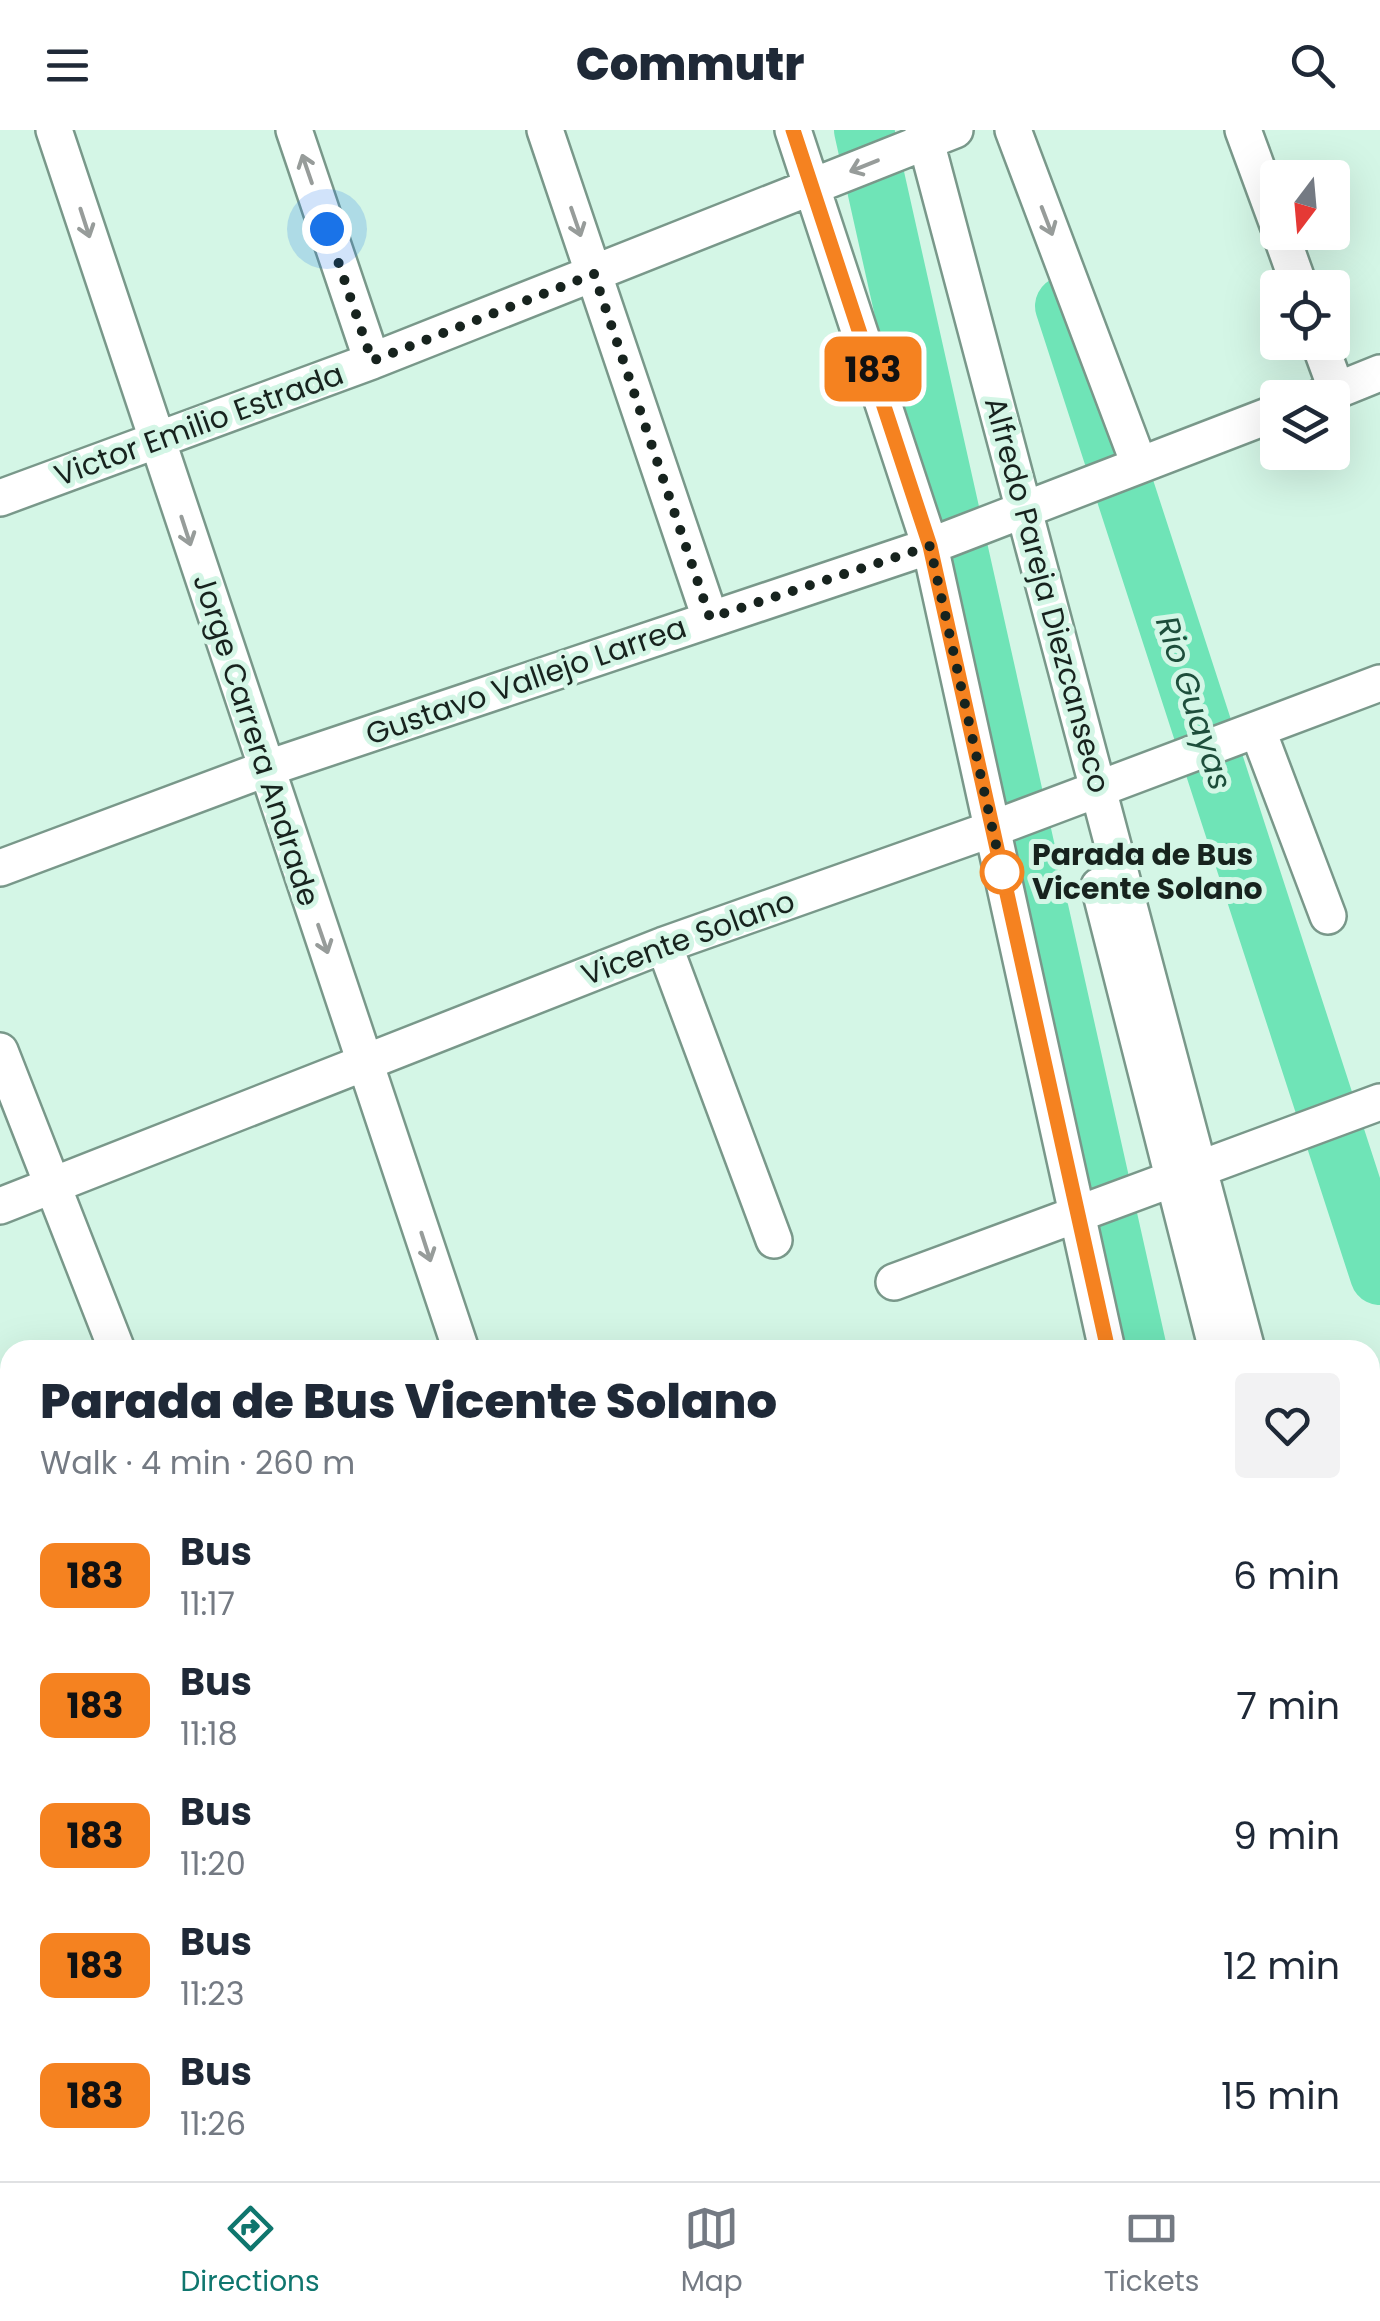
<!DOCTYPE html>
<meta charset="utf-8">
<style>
body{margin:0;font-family:Poppins,sans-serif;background:#f2f2f3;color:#1f2937;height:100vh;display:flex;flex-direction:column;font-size:38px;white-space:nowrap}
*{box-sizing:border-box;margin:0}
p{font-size:32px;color:#747a83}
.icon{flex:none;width:55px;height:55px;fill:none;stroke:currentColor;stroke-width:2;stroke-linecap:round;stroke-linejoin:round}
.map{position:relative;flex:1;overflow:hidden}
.details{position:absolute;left:0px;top:1210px;width:1380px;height:842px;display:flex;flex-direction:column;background:#fff;border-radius:30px 30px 0 0;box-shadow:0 10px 40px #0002}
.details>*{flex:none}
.badge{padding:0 20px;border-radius:15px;font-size:35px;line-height:65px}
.needle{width:65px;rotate:196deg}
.tools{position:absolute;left:1260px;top:30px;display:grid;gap:20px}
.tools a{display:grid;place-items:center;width:90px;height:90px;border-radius:10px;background:#fff;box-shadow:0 10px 40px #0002;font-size:50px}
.you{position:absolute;width:50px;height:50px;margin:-25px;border:8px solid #fff;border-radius:50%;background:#1a73e8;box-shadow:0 0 0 15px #1a73e833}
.map>.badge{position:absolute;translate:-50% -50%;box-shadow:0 0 0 5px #fff}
.round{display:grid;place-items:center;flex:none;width:105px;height:105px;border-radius:10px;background:#f2f2f3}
.head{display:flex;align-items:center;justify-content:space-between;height:170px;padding:0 40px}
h1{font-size:48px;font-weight:800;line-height:75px}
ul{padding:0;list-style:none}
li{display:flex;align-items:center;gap:30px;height:130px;padding:0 40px}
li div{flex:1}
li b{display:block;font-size:38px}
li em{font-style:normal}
li .badge{min-width:110px;font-weight:700;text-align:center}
header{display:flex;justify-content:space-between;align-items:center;height:130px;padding:0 40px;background:#fff;font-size:45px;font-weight:800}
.tabs{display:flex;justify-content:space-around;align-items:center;height:140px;border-top:2px solid #e0e1e3;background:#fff;font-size:28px;color:#747a83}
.tabs a{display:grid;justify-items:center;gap:5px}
.tabs .selected{color:#0f766e}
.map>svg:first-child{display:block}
</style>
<header><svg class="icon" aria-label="menu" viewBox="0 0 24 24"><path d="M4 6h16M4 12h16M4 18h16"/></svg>Commutr<svg class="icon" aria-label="search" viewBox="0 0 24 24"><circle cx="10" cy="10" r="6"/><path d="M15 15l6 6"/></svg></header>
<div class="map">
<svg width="1380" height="2051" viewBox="0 0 1380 2051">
<rect width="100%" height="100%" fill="#d4f6e6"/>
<!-- green -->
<path fill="#8dd3b5" d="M 1148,2042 L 1150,2051 L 743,2051 L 741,2043 Z"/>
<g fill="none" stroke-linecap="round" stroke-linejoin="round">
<!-- river -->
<path stroke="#6fe4b7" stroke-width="60" d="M 864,0 L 1137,1220
M 1065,176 L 1380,1145
M 1320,2042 L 1322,2051"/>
<!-- street casing -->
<g stroke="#79988a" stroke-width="40">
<path id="street" d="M 54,0 L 461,1220
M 294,0 L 372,231
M 545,0 L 710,488
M 793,0 L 930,416 L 1107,1220
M 923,0 L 1247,1220
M 1013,0 L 1139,334
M 1243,0 L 1278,95
M 1280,102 L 1300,158
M 1319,212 L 1337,261
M 1318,268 L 1380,243
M 0,368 L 372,231 L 955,0
M 1258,601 L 1328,786
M 0,738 L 265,639 L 930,416 L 1278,282
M 1099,756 L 1217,1220
M 664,815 L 774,1110
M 0,921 L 117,1220
M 0,1076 L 664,815 L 992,699 L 1380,553
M 894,1152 L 1380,972
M 1370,1430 L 1380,1426
M 0,1510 L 10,1505
M 1370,1685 L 1380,1723
M 1370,1825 L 1380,1865
M 1370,1971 L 1380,1967
M 436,2042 L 439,2051
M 725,2042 L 728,2051
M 1295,2042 L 1297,2051"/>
</g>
<!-- street -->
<use href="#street" stroke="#fff" stroke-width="35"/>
</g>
<!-- one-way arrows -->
<defs><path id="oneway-shaft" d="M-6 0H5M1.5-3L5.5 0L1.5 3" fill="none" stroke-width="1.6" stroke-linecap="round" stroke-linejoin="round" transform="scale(2.5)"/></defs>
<g stroke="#979c9a">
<use href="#oneway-shaft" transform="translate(864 36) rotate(158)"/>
<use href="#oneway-shaft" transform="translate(307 39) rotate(-109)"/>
<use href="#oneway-shaft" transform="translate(1047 91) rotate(69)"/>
<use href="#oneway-shaft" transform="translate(576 92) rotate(71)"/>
<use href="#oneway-shaft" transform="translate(85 93) rotate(72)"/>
<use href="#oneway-shaft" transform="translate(186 401) rotate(72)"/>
<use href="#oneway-shaft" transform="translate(323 809) rotate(71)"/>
<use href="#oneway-shaft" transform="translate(426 1117) rotate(72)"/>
</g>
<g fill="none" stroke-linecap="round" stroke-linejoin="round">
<!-- line casing -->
<g stroke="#fff" stroke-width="22">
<path id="line" d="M 793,0 L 930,416 L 1108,1220"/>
</g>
<!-- line -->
<use href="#line" stroke="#f58220" stroke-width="15"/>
<!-- walk -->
<path stroke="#17231e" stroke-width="10" stroke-dasharray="0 18" d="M 327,99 L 372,231 L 594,144 L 710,488 L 930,416 L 1002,742"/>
</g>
<!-- markers -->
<circle fill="#fff" stroke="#f58220" stroke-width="5" cx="1002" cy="742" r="20"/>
<g text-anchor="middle" stroke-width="10" stroke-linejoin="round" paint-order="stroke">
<!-- street labels -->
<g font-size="30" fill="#17231e" stroke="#d4f6e6">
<text transform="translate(199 295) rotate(-20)" y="10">Victor Emilio Estrada</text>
<text transform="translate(1047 465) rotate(75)" y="10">Alfredo Pareja Diezcanseco</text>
<text transform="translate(526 551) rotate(-19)" y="10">Gustavo Vallejo Larrea</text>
<text transform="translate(256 610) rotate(72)" y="10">Jorge Carrera Andrade</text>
<text transform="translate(688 808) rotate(-20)" y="10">Vicente Solano</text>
</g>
<!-- stop labels -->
<g font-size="30" font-weight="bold" fill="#17231e" stroke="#d4f6e6" text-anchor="start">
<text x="1032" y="735">Parada de Bus<tspan x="1032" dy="34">Vicente Solano</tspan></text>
</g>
<!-- water labels -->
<g font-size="32" font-style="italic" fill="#1d4e3b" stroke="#d4f6e6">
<text transform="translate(1194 573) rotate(72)" y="11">Rio Guayas</text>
</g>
</g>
</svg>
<div class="tools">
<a><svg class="needle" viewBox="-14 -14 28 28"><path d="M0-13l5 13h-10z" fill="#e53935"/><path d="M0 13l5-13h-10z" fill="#747a83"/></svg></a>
<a><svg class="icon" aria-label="locate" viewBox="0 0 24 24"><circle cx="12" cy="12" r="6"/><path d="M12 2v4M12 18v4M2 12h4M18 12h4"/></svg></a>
<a><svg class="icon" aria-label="layers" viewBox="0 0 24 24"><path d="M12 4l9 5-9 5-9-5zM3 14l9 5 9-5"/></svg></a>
</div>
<div class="you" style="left:327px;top:99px"></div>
<b class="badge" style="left:873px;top:239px;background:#f58220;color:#111">183</b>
<section class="details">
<div class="head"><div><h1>Parada de Bus Vicente Solano</h1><p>Walk · 4 min · 260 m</p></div><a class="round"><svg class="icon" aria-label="heart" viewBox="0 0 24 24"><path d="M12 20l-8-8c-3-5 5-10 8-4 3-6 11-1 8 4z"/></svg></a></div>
<ul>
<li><span class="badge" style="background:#f58220;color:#111">183</span><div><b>Bus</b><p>11:17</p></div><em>6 min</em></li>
<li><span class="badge" style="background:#f58220;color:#111">183</span><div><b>Bus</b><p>11:18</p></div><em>7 min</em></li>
<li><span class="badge" style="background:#f58220;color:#111">183</span><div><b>Bus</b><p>11:20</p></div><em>9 min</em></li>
<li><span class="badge" style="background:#f58220;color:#111">183</span><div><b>Bus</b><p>11:23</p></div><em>12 min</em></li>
<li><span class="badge" style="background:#f58220;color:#111">183</span><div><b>Bus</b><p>11:26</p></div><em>15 min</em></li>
</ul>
</section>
</div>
<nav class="tabs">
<a class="selected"><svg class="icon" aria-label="directions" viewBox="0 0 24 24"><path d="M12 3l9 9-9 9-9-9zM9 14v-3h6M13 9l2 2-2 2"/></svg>Directions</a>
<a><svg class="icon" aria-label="map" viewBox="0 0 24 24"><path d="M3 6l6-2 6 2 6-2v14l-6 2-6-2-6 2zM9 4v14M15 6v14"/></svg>Map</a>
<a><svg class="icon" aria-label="tickets" viewBox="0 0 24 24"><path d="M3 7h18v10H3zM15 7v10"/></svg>Tickets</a>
</nav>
